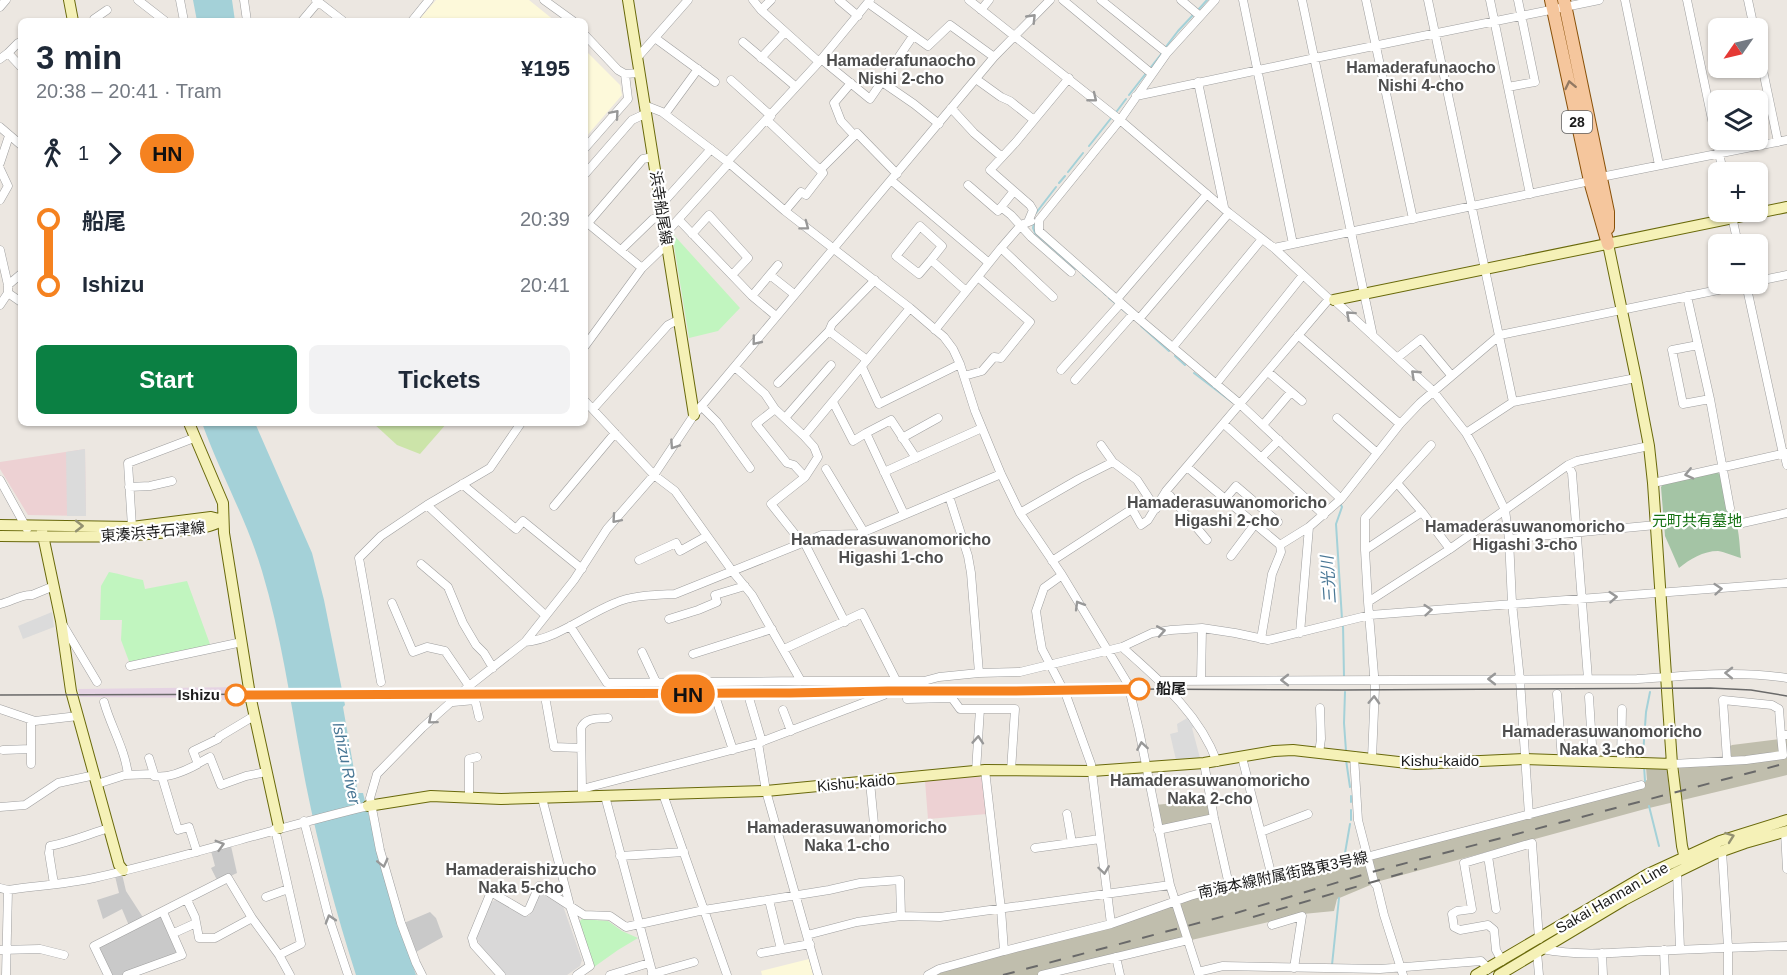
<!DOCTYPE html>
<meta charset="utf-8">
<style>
body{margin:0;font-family:Helvetica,"Noto Sans JP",sans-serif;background:#f2f2f3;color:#1f2937;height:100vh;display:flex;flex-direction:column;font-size:22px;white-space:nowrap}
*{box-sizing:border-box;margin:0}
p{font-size:20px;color:#747a83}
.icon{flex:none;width:33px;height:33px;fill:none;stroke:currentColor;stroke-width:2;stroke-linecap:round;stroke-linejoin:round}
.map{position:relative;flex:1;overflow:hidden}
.drawer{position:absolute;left:18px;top:18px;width:570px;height:408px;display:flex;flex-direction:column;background:#fff;border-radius:9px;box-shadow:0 2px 4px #0004}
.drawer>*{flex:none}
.badge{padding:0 12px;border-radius:20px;font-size:21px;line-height:39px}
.needle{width:39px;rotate:236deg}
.fabs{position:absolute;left:1708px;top:18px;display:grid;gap:12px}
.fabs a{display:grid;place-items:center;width:60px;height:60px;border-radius:9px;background:#fff;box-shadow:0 2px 4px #0004;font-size:30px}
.map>.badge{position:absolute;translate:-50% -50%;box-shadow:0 0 0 3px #fff}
.legs{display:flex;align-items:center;gap:9px;height:66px;padding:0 18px;font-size:20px}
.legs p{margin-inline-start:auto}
.overview{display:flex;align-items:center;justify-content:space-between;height:102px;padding:0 18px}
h1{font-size:33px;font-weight:700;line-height:45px}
.cta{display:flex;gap:12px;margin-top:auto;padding:12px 18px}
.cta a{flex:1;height:69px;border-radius:9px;background:#0b8043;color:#fff;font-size:24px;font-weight:700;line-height:69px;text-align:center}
.cta a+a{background:#f2f2f3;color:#1f2937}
ul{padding:0 18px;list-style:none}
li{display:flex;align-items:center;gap:21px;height:66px;font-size:22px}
li i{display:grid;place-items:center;width:9px;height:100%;margin:0 8px;background:currentColor}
li i::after{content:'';width:15px;height:15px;margin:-8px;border:4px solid;border-radius:50%;background:#fff}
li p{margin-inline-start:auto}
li:first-child i{background:linear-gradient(#0000 50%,currentColor 0)}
li:last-child i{background:linear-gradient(currentColor 50%,#0000 0)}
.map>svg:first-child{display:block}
</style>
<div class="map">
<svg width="1787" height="975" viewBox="0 0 1787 975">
<rect width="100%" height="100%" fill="#ece7e1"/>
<!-- residential -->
<path fill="#d9d8d8" d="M 542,894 L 563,906 L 582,960 L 580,966 L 567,975 L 504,975 L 501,969 L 481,947 L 476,937 L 491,902 L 496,900 L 529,916 L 538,895 Z"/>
<!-- commercial -->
<path fill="#edd1d3" d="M 85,449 L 86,516 L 28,515 L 0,469 L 0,462 Z
M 979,776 L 983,780 L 987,814 L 928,819 L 925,781 Z"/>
<!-- industrial -->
<path fill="#e5d3e3" d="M 245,687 L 247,700 L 222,700 L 222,698 L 80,697 L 78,689 Z"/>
<!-- education -->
<path fill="#fdf9da" d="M 436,0 L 529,0 L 555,21 L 418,21 Z
M 585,50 L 620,85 L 622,95 L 585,138 Z
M 809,959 L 813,975 L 762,975 L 761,971 Z"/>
<!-- religious -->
<path fill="#c9c9c9" d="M 231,846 L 237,873 L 218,882 L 211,868 L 215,866 L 211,851 Z
M 122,874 L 126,891 L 146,922 L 161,915 L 181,955 L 122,975 L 109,975 L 97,946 L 130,928 L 122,909 L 103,919 L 97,900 L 119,893 L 115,876 Z
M 430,912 L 436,918 L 443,937 L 416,952 L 404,923 Z"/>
<!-- construction -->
<path fill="#c0bead" d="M 1787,738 L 1787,775 L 1645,809 L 1380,881 L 1337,899 L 1334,911 L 1303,914 L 1041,975 L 933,975 L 1186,900 L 1253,882 L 1309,873 L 1641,783 L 1647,780 L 1646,767 L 1663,767 L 1667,770 L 1669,788 L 1680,786 L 1679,767 L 1705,767 L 1731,761 L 1729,747 L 1732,745 Z
M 1209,800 L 1211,812 L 1207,817 L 1163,826 L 1159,823 L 1155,805 L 1175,803 L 1176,801 L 1186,801 L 1187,804 Z"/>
<!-- grass -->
<path fill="#cce4a9" d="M 373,423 L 447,423 L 420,454 L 397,445 Z"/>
<!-- cemetery -->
<path fill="#a4c4a5" d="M 1716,472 L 1720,474 L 1727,508 C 1740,517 1739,544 1741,558 C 1734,556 1725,552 1718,551 C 1703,551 1690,559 1679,568 L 1665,536 L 1661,487 L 1664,483 Z"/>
<!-- park -->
<path fill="#c1f5bf" d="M 672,233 L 740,308 L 718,331 L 689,338 Z
M 109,572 C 121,574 131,578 143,580 L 145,589 L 187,581 L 211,647 L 130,664 L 121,640 L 122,620 L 100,620 L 101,586 Z
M 582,919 L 608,921 L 622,931 L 638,938 L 618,950 L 594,967 L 579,922 Z"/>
<!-- parking -->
<path fill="#dbdbdb" d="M 85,449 L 86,516 L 67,516 L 66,452 Z
M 52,612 L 54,627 L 23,639 L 18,626 Z
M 1189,717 L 1196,727 L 1192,728 L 1200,758 L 1176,760 L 1170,734 L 1178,732 L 1177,724 Z"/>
<!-- water -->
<path fill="#a4d1d8" d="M 193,0 L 232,0 L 235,21 L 197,21 Z
M 202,423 L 255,423 L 312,553 L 324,600 L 345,705 L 343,707 L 358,793 L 363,793 L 393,908 L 416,975 L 356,975 C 336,912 319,850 306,785 C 292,714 283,641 262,571 C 247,520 220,473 202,423 Z"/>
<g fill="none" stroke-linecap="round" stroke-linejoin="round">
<!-- stream -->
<path stroke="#a4d1d8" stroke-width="2" d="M 1198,10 L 1207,0
M 1165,48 L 1178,31 L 1194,14
M 1151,67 L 1162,53
M 1129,95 L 1147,72
M 1117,111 L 1126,99
M 1089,146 L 1112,117
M 1068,172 L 1083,153
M 1059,183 L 1065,176
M 1036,213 L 1056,187
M 1034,223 L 1033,228 L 1035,233 L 1076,269
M 1083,275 L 1097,287
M 1104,293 L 1106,295
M 1109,298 L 1115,303
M 1121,308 L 1128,314
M 1141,326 L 1169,351
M 1175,356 L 1185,365
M 1194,373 L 1232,402
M 1340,503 L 1342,507 L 1336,524 L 1342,619
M 1343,624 L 1344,677
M 1345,692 L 1344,723 L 1346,751
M 1643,755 L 1646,712 L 1650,692
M 1346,760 L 1350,787
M 1644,766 L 1645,781
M 1351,796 L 1351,802
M 1649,806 L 1659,846
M 1351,810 L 1351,820
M 1344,859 L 1350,824
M 1332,965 L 1339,898"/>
<!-- street casing -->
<g stroke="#9f9f9f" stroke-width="9">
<path id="street" d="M 138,0 L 165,21
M 180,0 L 184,21
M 244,0 L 247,21
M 316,0 L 343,21
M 544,0 L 573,21
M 753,0 L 761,10 L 819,62
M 839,0 L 858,16
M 969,0 L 1120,120 L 1229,213 L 1274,248 L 1329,299 L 1334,300 L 1433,391 L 1466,433 L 1479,456 L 1505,510 L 1509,539 L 1512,603 L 1520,680 L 1529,815
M 1063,0 L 1152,74
M 1101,0 L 1167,53
M 1181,0 L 1200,16
M 1215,0 L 1167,53 L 1120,120 L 1039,220 L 1039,231 L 1139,319 L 1240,404 L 1341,499
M 1243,0 L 1293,244
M 1302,0 L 1373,336
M 1366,0 L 1413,219
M 1428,0 L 1513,402
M 1490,0 L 1530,194
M 1625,0 L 1659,165
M 1687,0 L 1723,172
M 1748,0 L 1754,28
M 868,3 L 928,46 L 950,25 L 994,57
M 0,7 L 6,0
M 761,10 L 771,0
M 981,10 L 989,0
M 96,21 L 94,19 L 107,10
M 302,21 L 318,2
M 412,21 L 429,0
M 585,35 L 618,70 L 625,74 L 640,73
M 655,38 L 715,82
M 21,42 L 18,43 L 8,53 L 21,67
M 743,42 L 795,86
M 1758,47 L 1778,142
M 637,58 L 688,0
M 761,58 L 785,32
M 0,59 L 8,53
M 821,59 L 870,99 L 913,36
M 976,79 L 1001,97 L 1010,101 L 1034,120
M 731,80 L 771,116
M 882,82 L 914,104 L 939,124
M 1198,82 L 1224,207
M 851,83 L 834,103 L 841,121 L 854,135
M 1508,87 L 1535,82 L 1518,0
M 1136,96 L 1315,58 L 1599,0
M 644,105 L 662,112 L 729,163 L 785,211 L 910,308 L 944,337 L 953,349 L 960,364 L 975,411 L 1001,474 L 1020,513 L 1062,575 L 1128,684 L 1139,730 L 1170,885 L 1199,975
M 951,108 L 974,133 L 1002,157
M 665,114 L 698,69
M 767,120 L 823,173 L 806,195 L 801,192 L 785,211
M 0,127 L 21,145
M 585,148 L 628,99 L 625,74
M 727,162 L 819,62 L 870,0
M 0,163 L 9,136
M 0,169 L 8,186 L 0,200
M 821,169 L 857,133 L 897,174
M 585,174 L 632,120 L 645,114
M 1601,177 L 1787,140
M 892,181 L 989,263
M 968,185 L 998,211 L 1014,191
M 660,206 L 711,149
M 1001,207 L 1011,215 L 1031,237 L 1071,272
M 1731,212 L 1738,244
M 679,220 L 752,296 L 776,316
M 585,221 L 642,268
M 1028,222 L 1033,210 L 1030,205 L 990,170 L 1016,142 L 1069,78
M 588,223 L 643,159 L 653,157
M 665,234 L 729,163
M 692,234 L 709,215 L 748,258 L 732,275
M 1001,248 L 1053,297
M 1274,248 L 1590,181
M 0,250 L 8,285 L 8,293 L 0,305
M 621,250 L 653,219 L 662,218
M 931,260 L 942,246 L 920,226 L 896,256 L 919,274 L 931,260 L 966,291
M 770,275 L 794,294
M 1758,281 L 1787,275
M 1746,284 L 1783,454
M 8,285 L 21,274
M 8,293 L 21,302
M 752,296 L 778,265
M 1687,296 L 1710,399 L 1730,508
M 1117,299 L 1207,194
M 1139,319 L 1229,213
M 935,330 L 1001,248 L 1021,225 L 1031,221
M 1298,335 L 1400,424
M 1698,345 L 1672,350 L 1683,404 L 1710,399
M 585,346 L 642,268 L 667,244
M 1173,347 L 1262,239
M 1397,358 L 1421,339 L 1451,375
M 867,360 L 829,331 L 832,324 L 875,280
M 735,367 L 765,394 L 775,409 L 804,436 L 814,447 L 818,457 L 805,477 L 771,504 L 802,543
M 862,367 L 879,404 L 960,364
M 1061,370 L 1121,303
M 1268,372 L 1302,401
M 964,376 L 982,371 L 994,357 L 1001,358 L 1030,322 L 978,277
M 1075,380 L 1133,314
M 778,383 L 829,331
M 1216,384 L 1303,275
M 585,401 L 654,475 L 675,491 L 733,572 L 752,595 L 801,681
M 833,402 L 853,441 L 866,433 L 904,514
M 701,406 L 717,422 L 750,468
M 593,409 L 668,325 L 678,320
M 775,409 L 756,424 L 787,463 L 794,465 L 805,477
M 785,418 L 831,365
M 1337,418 L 1377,453
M 1224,424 L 1324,515
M 1263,425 L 1291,392
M 866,433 L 891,420 L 916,458
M 1466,433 L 1513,402 L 1636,378
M 804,436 L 910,308
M 902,438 L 938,418
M 1101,445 L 1113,462 L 1137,480 L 1156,509
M 1784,453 L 1787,465
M 1261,458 L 1279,440
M 1568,465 L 1572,473 L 1588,679
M 1187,467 L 1280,545 L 1281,552 L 1272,574 L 1261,639
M 826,469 L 864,532
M 884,472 L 982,428
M 0,480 L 27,529
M 1397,483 L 1422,512
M 1653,483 L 1786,453
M 462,484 L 516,529 L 523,521 L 582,569
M 129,487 L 150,486 L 172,481
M 1166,491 L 1207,540
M 949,496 L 968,556 L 971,573 L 979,673
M 1225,499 L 1236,486 L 1278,522
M 427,505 L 545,615
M 554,506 L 615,433
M 1020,513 L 1079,479 L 1113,462
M 1738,524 L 1787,513
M 132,527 L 128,463 L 194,438
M 1509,539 L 1656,525
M 804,542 L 845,622
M 1280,545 L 1309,527
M 1365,550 L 1365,518 L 1431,445
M 1231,556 L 1255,524
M 639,560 L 676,543 L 680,551 L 707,536
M 1052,561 L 1132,509 L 1141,525 L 1148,520 L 1166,491 L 1329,299
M 421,564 L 448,587 L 463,623 L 476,645 L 484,653 L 493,668
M 1062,575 L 1044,588 L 1036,611 L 1039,632 L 1042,649 L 1066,695 L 1091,764 L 1111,924
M 1368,602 L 1365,550 L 1422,512 L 1450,549
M 392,603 L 413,652 L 427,647 L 445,651 L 469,686
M 0,604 C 11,602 21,594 32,595 L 54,586
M 669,619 L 698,610 L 717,602 L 715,595 L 745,586
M 63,625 L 97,682
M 570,626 L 607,683 L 801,681 L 924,681 L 939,677 L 979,673 L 1020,672 L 1122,647 L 1152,633 L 1171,630 L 1202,628 L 1235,633 L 1268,640 L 1370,615 L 1787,583
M 1300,633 L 1309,527 L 1341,499 L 1400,424 L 1420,403 L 1500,335 L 1747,284
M 525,642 C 557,639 585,615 615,603 C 632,595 656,595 675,594 L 822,535 L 859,534 L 1001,474
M 1122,647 C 1159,680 1199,713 1217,762
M 784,649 L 862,613 L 897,682
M 642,652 L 656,682
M 693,654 L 772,629
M 130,666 L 242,642
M 1161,681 L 1637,679 C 1688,676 1736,670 1787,678
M 1201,681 L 1202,628
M 381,682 L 359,558 L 381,536 L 427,505 L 490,468 L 521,423
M 1557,694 L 1562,760
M 1589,697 L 1593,761
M 749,698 L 762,742
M 716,699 L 733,750
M 907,699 L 952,698 L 960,709 L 1015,709 L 1011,771
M 104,702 C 111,727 125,749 128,775
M 453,702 L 475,700 L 479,717
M 546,702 L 554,747 L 581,748
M 0,709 L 35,721 L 78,716
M 783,710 L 791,731
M 758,743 L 766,791 L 818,975
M 3,750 L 31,749
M 1319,753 L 1321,739 L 1320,708
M 1354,756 L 1358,820 L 1374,882 L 1377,886 L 1384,915 L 1403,975
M 1242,757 L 1272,877
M 149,758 L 154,774
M 1372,758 L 1375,687 L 1368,602 L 1450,549 L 1568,465 L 1577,461 L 1649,446
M 1727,760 L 1723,700 L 1772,705 L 1779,709 L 1781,735
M 1621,761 L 1622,709
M 1204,763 L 1214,818 L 1229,885
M 31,764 L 31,720
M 197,764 L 210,757 L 221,785 L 246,776 L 266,772
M 1672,764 L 1746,760 L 1783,755 L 1781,735 L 1787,735
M 985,770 L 1001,909 L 1004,951
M 976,771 L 980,709
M 162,777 L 178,830 L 189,827 L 197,852
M 870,782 L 876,845
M 97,784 L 125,775 L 154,774 L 154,776 C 168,779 185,771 198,764 L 193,751 L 218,739 L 219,737 L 254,716
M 582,789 L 581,728 C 586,717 597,719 608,718
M 663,794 L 727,975
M 605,796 L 653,975
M 582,797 L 582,789 L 758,743 L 884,695 L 897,682
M 469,798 L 469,759 L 477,757
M 542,798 L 570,906 L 590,966 L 577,975
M 0,807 L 25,805 L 58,783 L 95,775
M 1067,814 L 1072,843
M 304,821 L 328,915 L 348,975
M 275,829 L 301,944 L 279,955
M 1158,830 L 1214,818
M 1261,832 L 1308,814
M 1785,832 L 1787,869
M 1035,848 L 1100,839
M 1722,851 L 1728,947 L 1728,975
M 620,856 L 684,852
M 1488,856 L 1496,909
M 1677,872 L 1680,949
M 54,884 L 49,853 L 50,846 C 71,842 89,834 109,828
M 0,888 L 8,890 C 36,886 66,884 94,878 C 186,857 276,828 368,806
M 266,897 L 288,889
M 187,900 L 195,917 L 199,938 L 215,938 L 252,918
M 769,900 L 781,949
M 1272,925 L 1302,916 L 1294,968
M 174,933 L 196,923
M 807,935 L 857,922 L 901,916 L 940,917 L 1170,885
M 1542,949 C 1577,956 1613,953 1648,951 C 1694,949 1741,947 1787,946
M 0,950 L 40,949 L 64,955
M 1664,950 L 1665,975
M 1537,952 L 1539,975
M 761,953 L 810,944
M 1602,953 L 1603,975
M 1116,957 L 1120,975
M 1502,961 L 1496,950 L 1494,930 L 1488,925 L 1460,930 L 1454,927 L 1452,914 L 1457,911 L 1472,909 L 1464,863 L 1532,843 L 1539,939
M 1198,972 L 1223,966 L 1380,969 L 1481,961 L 1485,965 L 1487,970
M 652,974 L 694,962
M 6,975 L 8,890
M 108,975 L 94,946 L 228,878 L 252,918 L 279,955 L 290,975
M 127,975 L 182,955 L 163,912
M 422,975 L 416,963 L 401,923 L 380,850 L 370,798 L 377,774 L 422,728 L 469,686 L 525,642 L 574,580 L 607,529 L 654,475 L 694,415 L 994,57 L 1050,0
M 501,975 L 474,945 L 472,938 L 491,892 L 525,912 L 529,909 L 539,886 L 584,915 L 610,916 L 626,927 L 704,910 L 829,890 L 860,883 L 900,880 L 901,916
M 610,975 L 649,963
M 928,975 L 939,969 L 1004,951 L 1111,924 L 1190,896 L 1229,885 L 1272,877 L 1309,872 L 1641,785
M 1042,975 L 1188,940"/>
</g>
<!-- secondary casing -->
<g stroke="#69690b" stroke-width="12">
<path id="secondary" d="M 69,0 L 73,21
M 628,0 L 694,415
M 1608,244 L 1636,378 L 1649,446 L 1653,483 L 1672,764 L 1682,846 L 1687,867
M 1334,300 L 1787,207
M 189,423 L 223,503 L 224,533 L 250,695 L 279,828
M 0,525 L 132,527 L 211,517 L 223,520
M 41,526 L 61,621 L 71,691 L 119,865 L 123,870
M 0,536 C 59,536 116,539 175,531 C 192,529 208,529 223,520
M 368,806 L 431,796 L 501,799 L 766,791 L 985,770 L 1092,771 L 1204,763 L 1274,751 L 1293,750 L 1416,764 L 1524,759 L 1672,764
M 1476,975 L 1648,874 L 1720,841 L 1787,820
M 1499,975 L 1624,900 L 1677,872 L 1714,854 L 1745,843 L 1787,831"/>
</g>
<!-- primary casing -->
<g stroke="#895109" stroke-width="14">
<path id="primary" d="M 1551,0 L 1590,181 L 1608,244
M 1564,0 L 1608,212 L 1608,228"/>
</g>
<!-- street -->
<use href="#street" stroke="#fff" stroke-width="8"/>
<!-- secondary -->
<use href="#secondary" stroke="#f5f1b7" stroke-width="10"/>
<!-- primary -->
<use href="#primary" stroke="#f5c69d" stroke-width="12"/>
<!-- tram -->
<path stroke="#696969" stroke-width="1.5" d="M 0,695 L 790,693 L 888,691 L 1010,691 L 1129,689 L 1342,690 L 1710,688 L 1751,690 L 1787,696"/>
<!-- rail -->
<path stroke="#696969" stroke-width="2" stroke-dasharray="12 12" stroke-linecap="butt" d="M 1253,917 L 1417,869
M 1003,975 L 1236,913 L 1372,872 L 1787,763"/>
</g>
<!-- one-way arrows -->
<defs><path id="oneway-chevron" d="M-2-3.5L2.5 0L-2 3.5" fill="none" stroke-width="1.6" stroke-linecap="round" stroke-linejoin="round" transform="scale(1.5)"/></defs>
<g stroke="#989898">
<use href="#oneway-chevron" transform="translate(1032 18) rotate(-46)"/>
<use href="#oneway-chevron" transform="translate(1093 98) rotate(39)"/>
<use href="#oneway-chevron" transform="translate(615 114) rotate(-49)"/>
<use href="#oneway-chevron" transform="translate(805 226) rotate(37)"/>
<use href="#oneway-chevron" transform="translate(1350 315) rotate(-138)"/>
<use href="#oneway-chevron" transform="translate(756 341) rotate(129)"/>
<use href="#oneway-chevron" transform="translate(1415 374) rotate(-137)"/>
<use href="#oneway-chevron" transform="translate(674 445) rotate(124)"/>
<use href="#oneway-chevron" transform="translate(1689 474) rotate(167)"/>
<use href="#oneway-chevron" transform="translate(616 519) rotate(131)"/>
<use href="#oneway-chevron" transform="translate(1718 589) rotate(-5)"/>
<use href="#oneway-chevron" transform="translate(1613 597) rotate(-4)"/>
<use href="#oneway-chevron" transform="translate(1079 605) rotate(-121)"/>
<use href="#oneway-chevron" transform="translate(1428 610) rotate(-5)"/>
<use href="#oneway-chevron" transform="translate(1161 631) rotate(-10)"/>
<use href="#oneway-chevron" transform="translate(1729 673) rotate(-179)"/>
<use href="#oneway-chevron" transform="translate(1492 679) rotate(-180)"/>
<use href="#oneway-chevron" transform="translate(1285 680) rotate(180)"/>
<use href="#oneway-chevron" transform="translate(1374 700) rotate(-88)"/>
<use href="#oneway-chevron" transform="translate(432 720) rotate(140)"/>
<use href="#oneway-chevron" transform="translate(978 740) rotate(-86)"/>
<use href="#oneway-chevron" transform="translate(1142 746) rotate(-99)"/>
<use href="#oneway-chevron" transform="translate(220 845) rotate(-16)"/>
<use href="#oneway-chevron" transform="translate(383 863) rotate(76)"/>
<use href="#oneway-chevron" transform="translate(1104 870) rotate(82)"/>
<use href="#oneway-chevron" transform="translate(330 919) rotate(-107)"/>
</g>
<use stroke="#937962" href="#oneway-chevron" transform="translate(1570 85) rotate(-102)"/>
<g stroke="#939171">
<use href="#oneway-chevron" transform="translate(79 526)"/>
<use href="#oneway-chevron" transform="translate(1730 837) rotate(-20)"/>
</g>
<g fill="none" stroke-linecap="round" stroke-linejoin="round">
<!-- line-1 casing -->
<g stroke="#fff" stroke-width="14">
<path id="line-1" d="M 236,695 L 790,693 L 888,691 L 1010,691 L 1139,689"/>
</g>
<!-- line-1 -->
<use href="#line-1" stroke="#f58220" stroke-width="9"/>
</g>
<!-- markers -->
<g fill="#fff" stroke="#f58220" stroke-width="3">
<circle cx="1139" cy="689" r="10"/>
<circle cx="236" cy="695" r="10"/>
</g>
<g text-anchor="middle" stroke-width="4.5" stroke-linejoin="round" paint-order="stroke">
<!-- shield labels -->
<rect fill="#fff" stroke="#5f5f5f" stroke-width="1.5" x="1562" y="111" width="30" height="22" rx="4.5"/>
<g font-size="14" font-weight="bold" fill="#1b1b1b">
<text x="1577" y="127">28</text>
</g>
<!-- street labels -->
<g font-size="15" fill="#1b1b1b" stroke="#fff">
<text transform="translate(661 208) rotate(81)" y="5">浜寺船尾線</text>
<text transform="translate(153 532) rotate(-5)" y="5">東湊浜寺石津線</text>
<text x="1440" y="766">Kishu-kaido</text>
<text transform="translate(856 783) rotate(-5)" y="5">Kishu-kaido</text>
<text transform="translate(1283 875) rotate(-12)" y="5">南海本線附属街路東3号線</text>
<text transform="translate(1612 898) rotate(-30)" y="5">Sakai Hannan Line</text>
</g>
<!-- park labels -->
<g font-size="15" fill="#147112" stroke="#fff">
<text x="1697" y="526">元町共有墓地</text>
</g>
<!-- stop labels -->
<g font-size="15" font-weight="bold" fill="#1b1b1b" stroke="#fff" text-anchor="start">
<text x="1156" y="694">船尾</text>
<text x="220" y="700" text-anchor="end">Ishizu</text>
</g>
<!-- neighbourhood labels -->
<g font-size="16" font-weight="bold" fill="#4e4e4e" stroke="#fff">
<text x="901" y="66">Hamaderafunaocho<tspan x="901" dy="18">Nishi 2-cho</tspan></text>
<text x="1421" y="73">Hamaderafunaocho<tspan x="1421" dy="18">Nishi 4-cho</tspan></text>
<text x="1227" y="508">Hamaderasuwanomoricho<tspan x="1227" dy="18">Higashi 2-cho</tspan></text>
<text x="1525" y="532">Hamaderasuwanomoricho<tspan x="1525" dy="18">Higashi 3-cho</tspan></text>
<text x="891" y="545">Hamaderasuwanomoricho<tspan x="891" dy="18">Higashi 1-cho</tspan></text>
<text x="1602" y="737">Hamaderasuwanomoricho<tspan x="1602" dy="18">Naka 3-cho</tspan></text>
<text x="1210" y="786">Hamaderasuwanomoricho<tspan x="1210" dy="18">Naka 2-cho</tspan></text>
<text x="847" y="833">Hamaderasuwanomoricho<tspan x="847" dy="18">Naka 1-cho</tspan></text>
<text x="521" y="875">Hamaderaishizucho<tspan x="521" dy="18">Naka 5-cho</tspan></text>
</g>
<!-- water labels -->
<g font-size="16" font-style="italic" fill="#497795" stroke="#fff">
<text transform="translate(1328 580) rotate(-94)" y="6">三光川</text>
<text transform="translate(347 763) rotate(78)" y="6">Ishizu River</text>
</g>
</g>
</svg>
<div class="fabs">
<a><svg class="needle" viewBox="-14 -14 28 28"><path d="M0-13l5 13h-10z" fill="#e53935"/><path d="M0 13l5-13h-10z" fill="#747a83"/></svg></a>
<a><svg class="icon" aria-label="layers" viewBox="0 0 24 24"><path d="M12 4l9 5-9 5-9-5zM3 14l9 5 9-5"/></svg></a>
<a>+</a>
<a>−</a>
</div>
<b class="badge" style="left:688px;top:694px;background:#f58220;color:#111">HN</b>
<section class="drawer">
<div class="overview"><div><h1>3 min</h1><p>20:38 – 20:41 · Tram</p></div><b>¥195</b></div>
<div class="legs"><svg class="icon" aria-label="walk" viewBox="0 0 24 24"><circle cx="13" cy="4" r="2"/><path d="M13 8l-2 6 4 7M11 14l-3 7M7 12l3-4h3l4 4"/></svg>1<svg class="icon" aria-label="forward" viewBox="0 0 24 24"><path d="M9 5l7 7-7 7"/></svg><b class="badge" style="background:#f58220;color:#111">HN</b></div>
<ul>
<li><i style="color:#f58220"></i><b>船尾</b><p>20:39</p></li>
<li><i style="color:#f58220"></i><b>Ishizu</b><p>20:41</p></li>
</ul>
<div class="cta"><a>Start</a><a>Tickets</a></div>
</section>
</div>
